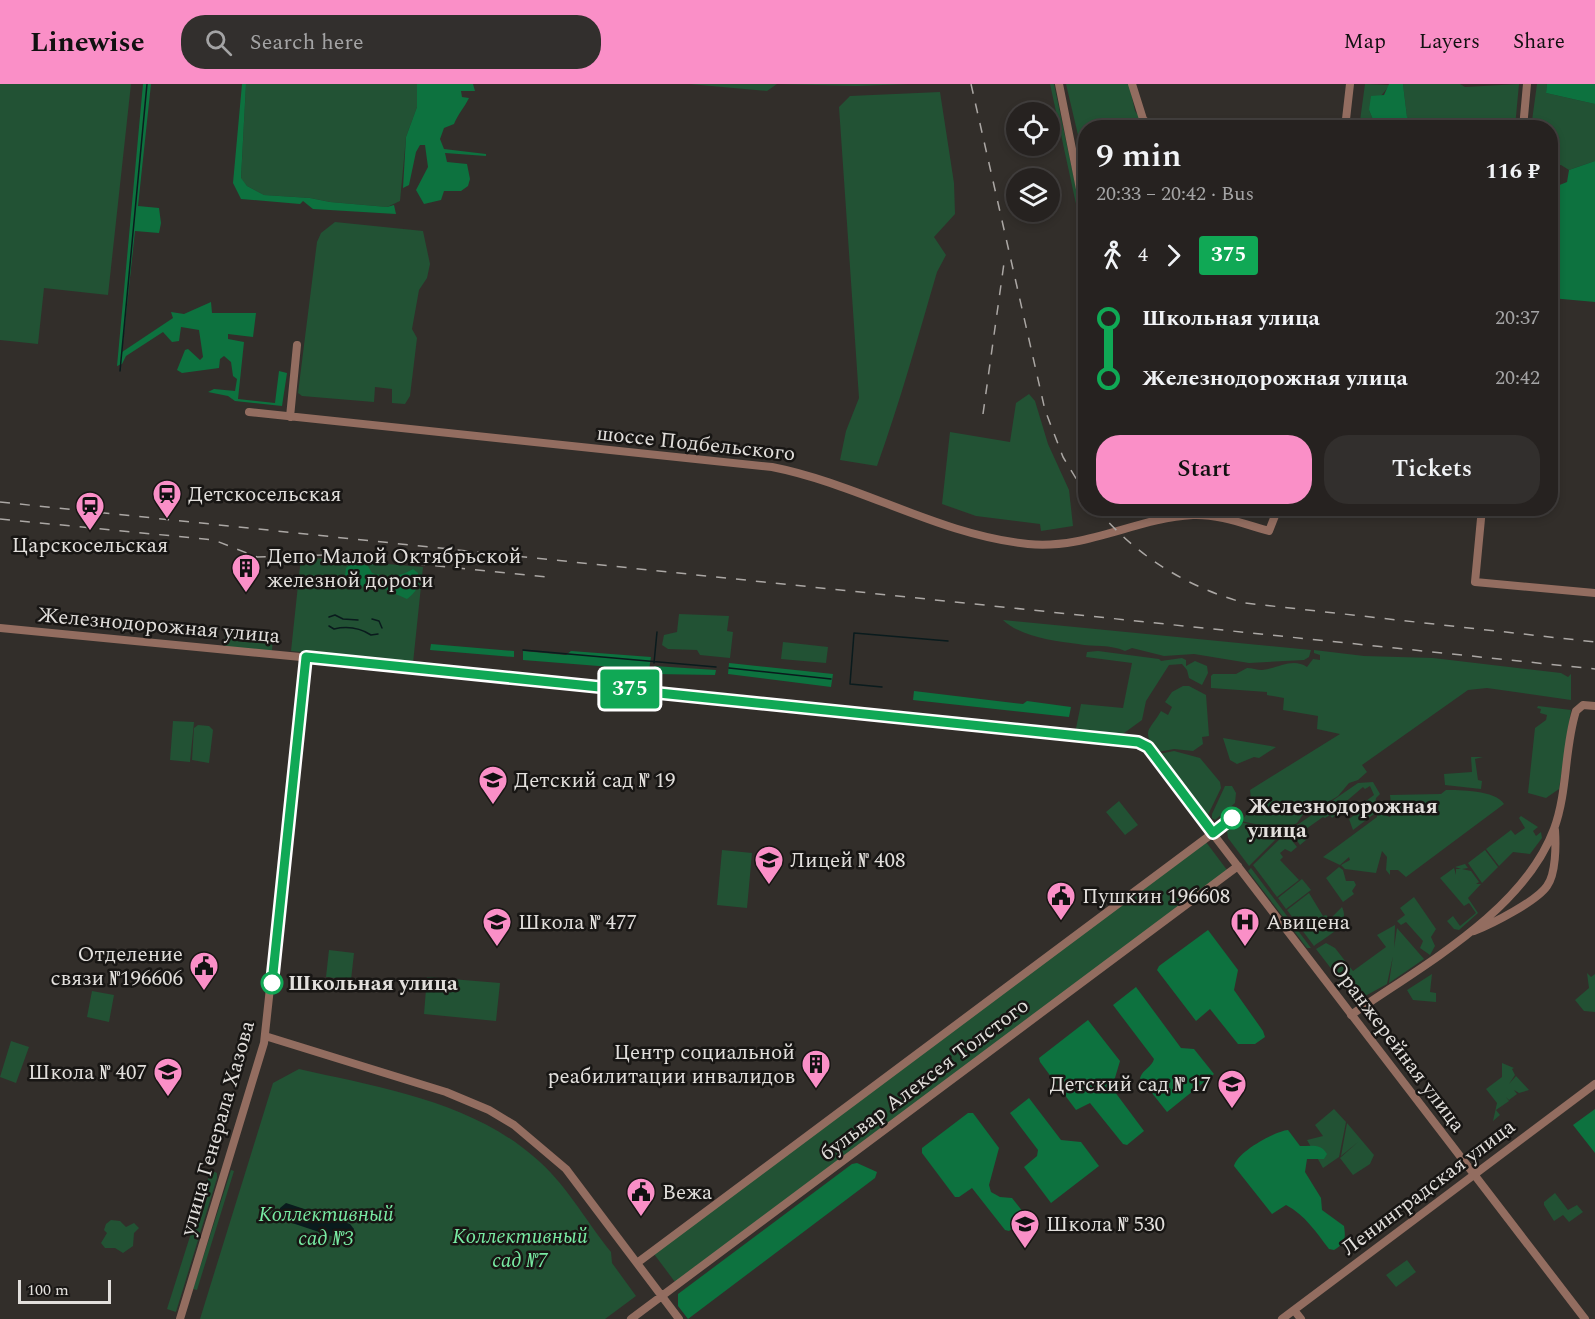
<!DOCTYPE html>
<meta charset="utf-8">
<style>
body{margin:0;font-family:Spectral,serif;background:#322f2d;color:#f1f3f6;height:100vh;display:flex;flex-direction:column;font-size:22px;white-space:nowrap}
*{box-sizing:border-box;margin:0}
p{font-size:20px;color:#a4a4a5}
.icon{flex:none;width:33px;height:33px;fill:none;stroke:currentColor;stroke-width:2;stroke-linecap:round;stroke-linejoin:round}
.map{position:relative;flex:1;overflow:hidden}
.side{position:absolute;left:1078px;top:36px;width:480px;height:396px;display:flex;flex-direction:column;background:#262220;border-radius:24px;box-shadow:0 3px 9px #0003,0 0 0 2px #423f3e}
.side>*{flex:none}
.badge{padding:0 12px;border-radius:4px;font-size:21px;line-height:39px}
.controls{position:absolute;left:1006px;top:18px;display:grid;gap:12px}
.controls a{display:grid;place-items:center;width:54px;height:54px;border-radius:50%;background:#262220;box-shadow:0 3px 9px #0003,0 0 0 2px #423f3e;font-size:30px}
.scale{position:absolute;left:18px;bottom:15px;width:93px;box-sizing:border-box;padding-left:6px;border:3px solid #e2dfdc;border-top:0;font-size:16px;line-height:21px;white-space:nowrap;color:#e2dfdc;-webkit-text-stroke:4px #181614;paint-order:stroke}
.map>.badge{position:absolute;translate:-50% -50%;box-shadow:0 0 0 3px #fff}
.legs{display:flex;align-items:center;gap:9px;height:66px;padding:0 18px;font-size:20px}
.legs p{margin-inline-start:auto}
.summary{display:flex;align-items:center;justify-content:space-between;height:102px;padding:0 18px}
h1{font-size:33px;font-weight:600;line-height:45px}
.action{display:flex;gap:12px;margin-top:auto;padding:12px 18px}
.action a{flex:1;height:69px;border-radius:24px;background:#fa8fc7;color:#111;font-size:24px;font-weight:600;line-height:69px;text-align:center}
.action a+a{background:#322f2d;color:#f1f3f6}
ul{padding:0 18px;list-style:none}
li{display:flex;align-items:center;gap:21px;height:60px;font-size:22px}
li i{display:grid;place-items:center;width:9px;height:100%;margin:0 8px;background:currentColor}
li i::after{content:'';width:15px;height:15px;margin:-8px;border:4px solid;border-radius:50%;background:#262220}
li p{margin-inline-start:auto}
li:first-child i{background:linear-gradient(#0000 50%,currentColor 0)}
li:last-child i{background:linear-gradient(currentColor 50%,#0000 0)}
header{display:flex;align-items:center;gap:36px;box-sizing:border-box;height:84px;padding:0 30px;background:#fa8fc7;color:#111}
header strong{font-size:28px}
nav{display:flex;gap:33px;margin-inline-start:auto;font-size:21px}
.search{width:420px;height:54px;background:#322f2d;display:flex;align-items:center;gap:15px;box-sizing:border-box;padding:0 21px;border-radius:24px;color:#a4a4a5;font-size:22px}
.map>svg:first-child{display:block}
</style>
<header>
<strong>Linewise</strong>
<div class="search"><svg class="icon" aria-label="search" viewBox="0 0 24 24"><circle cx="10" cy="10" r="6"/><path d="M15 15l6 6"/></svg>Search here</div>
<nav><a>Map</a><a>Layers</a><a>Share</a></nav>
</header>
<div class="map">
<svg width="1595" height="1235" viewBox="0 0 1595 1235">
<rect width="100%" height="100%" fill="#322e2a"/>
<!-- green -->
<path fill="#225234" d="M 0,0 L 131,0 L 108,211 L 44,204 L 38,260 L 0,256 Z
M 246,0 L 417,0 L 417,23 L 406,53 L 400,117 L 387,123 L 330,118 L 310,114 L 264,111 L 247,102 L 241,95 Z
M 689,0 L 909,0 L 856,2 L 777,0 L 767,7 Z
M 1050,0 L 1054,0 L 1086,151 L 1086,166 Z
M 1066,0 L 1129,0 L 1135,27 L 1147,43 L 1086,44 L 1086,85 Z
M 1365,0 L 1390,1 L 1369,26 L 1376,43 L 1359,44 Z
M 1403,0 L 1460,0 L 1465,3 L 1519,0 L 1515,43 L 1418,43 L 1407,33 Z
M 1537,0 L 1547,0 L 1546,9 L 1595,20 L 1595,77 L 1569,86 L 1561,81 L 1552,82 L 1551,97 L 1551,44 L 1531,44 Z
M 940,8 L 954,99 L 955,130 L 934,153 L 946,171 L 937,188 C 918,253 900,318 877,382 L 840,376 L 846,347 L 859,314 L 839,23 L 850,12 Z
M 335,138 L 423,147 L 430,180 L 427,194 L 419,206 L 412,245 L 417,254 L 410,312 L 405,320 L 392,319 L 392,305 L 375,303 L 374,318 L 302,312 L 298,309 L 317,158 L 321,149 Z
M 1029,310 L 1035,317 L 1048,360 L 1069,406 L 1073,442 L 1041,447 L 1040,440 L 976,432 L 942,420 L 950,348 L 1010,358 L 1016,319 Z
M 301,473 L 423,483 L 413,579 L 291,567 Z
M 679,530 L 729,532 L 727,547 L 733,548 L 730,574 L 700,571 L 697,566 L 668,565 L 662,561 L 664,551 L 677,548 Z
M 1003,536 L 1311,566 L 1309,573 L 1304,576 L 1249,579 L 1194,570 L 1164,572 L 1132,564 L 1125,567 C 1110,560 1094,563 1078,560 C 1054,557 1021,553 1003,536 Z
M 225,549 L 273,553 L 272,567 L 224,563 Z
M 783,558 L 828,563 L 826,579 L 781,575 Z
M 1314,566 L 1364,572 L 1433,574 L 1561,589 L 1568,593 L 1571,590 L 1571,616 L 1487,604 L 1468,606 L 1362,681 L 1367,688 L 1358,696 L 1349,699 L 1338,712 L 1312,728 L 1304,729 L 1297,739 L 1283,746 L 1241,737 L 1252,724 L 1250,706 L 1340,650 L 1317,645 L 1318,632 L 1283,626 L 1284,614 L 1267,611 L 1267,608 L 1211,604 L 1211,592 L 1213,590 L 1236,590 L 1247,584 C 1252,584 1257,586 1262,586 C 1277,585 1292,573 1307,583 L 1313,575 L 1320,576 L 1320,571 L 1314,569 Z
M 1098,567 L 1159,575 L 1161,577 L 1182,574 L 1186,576 L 1186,582 L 1195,577 L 1207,582 L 1208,589 L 1202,601 L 1189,594 L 1187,586 L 1182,580 L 1169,581 L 1146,617 L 1142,636 L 1120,652 L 1075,649 L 1081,620 L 1123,624 L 1132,579 L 1086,573 L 1087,568 Z
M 1183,602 L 1189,602 L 1206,611 L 1209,652 L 1202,653 L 1203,660 L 1193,667 L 1174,665 L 1158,668 C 1141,646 1148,649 1161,627 L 1168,631 L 1172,623 L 1165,618 L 1172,608 Z
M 1538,622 L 1571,626 L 1559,705 L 1546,714 L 1528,709 L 1535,644 L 1546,636 L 1547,631 L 1540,629 L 1541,625 L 1537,624 Z
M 173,637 L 194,638 L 190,678 L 170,676 Z
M 198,641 L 209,642 L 213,646 L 209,679 L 192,676 L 194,644 Z
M 1223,654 L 1276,663 L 1259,674 L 1254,673 L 1237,680 L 1230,676 Z
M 1174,667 L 1200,674 L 1220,698 L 1221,704 L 1207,733 L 1159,670 Z
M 1471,673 L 1483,673 L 1475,675 L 1478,696 L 1482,697 L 1481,705 L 1445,701 L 1444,690 L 1472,688 Z
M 1373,698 L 1380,710 L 1376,714 L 1374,730 L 1353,746 L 1349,735 L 1368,721 L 1366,717 L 1374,711 L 1370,702 L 1365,705 L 1363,703 L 1342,721 L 1344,724 L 1332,734 L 1330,731 L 1325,734 L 1323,733 L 1306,745 L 1308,748 L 1303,752 L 1306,756 L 1300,761 L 1290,746 L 1358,699 Z
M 1225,702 L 1232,702 L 1236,709 L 1235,719 L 1215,736 L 1212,734 L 1212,730 Z
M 1446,706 C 1458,706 1496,706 1504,720 L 1406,793 L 1398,786 L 1390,786 L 1390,791 L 1386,786 L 1387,773 L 1382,767 L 1376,789 L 1345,785 L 1341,781 L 1350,776 L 1349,773 L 1340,781 L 1323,773 L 1377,733 L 1377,728 L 1390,733 L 1392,729 L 1390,711 L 1441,710 Z
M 1119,717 L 1138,741 L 1125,751 L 1106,728 Z
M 1521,732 L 1538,743 L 1533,747 L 1536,752 L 1541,748 L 1542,754 L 1530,770 L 1513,768 L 1499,782 L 1486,765 L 1511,746 L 1515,751 L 1525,744 L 1519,734 Z
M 1240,738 L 1283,748 L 1249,782 L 1228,754 L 1227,747 Z
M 1286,749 L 1297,763 L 1291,768 L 1285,765 L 1280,769 L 1283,773 L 1280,776 L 1299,796 L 1277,813 L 1253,781 Z
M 1206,758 L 1227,786 L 675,1198 L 654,1170 Z
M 722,766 L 752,769 L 747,824 L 717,821 Z
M 1485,766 L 1498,783 L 1482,799 L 1468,779 Z
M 1465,780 L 1468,784 L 1462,785 L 1471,787 L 1479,798 L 1476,800 L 1481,800 L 1468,814 L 1478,829 L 1459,846 L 1454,845 L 1447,837 L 1453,832 L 1460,842 L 1476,829 L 1469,819 L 1464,822 L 1440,794 L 1454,784 L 1456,791 L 1456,785 L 1461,785 L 1455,783 Z
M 1339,783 L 1343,786 L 1346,797 L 1354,797 L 1356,801 L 1352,807 L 1354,810 L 1343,818 L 1326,794 Z
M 1251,784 L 1311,864 L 1307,864 L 1248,787 Z
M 1302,795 L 1311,806 L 1286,825 L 1278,814 Z
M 1309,809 L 1323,832 L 1326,831 L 1330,835 L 1342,823 C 1351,842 1327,852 1314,862 L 1287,826 Z
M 1414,813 L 1436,845 L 1431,853 L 1435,862 L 1430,871 L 1420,864 L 1423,857 L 1406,838 L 1401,841 L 1397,837 L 1405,831 L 1400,824 Z
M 1395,841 L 1394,867 L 1387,900 L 1356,917 L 1316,865 L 1326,859 L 1335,864 L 1353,887 L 1386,863 L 1377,851 Z
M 1397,844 L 1424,875 L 1389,899 Z
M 329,866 L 354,869 L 351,896 L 326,893 Z
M 1587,889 L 1591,893 L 1595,890 L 1595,928 L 1584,927 L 1575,916 L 1589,904 Z
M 1432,890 L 1430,908 L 1436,909 L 1436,918 L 1413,916 L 1407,906 Z
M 427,893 L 500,899 L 496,937 L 424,930 Z
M 92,907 L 114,911 L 109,938 L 87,933 Z
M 11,957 L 29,963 L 16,999 L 0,993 Z
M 1502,979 L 1514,984 L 1512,985 L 1515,991 L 1509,1000 L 1516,992 L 1529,1006 L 1519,1009 L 1514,1006 L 1517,1010 L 1509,1016 L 1506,1013 L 1509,1017 L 1496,1026 L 1500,1031 L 1493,1037 L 1497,1019 L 1486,1005 L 1502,993 Z
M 299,985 C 378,1003 469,1017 533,1072 C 565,1098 585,1136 611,1168 L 612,1179 L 636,1212 L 605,1235 L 200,1235 L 273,999 Z
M 1334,1025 L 1346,1038 L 1339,1073 L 1323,1084 L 1307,1056 L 1323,1052 L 1315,1041 Z
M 1347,1039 L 1374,1071 L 1370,1080 L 1353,1091 L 1340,1074 L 1358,1058 L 1341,1072 Z
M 211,1086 L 217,1089 L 217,1094 L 176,1228 L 167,1225 Z
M 231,1086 L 234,1087 L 197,1206 L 193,1205 Z
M 1555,1109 L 1568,1126 L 1577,1121 L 1583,1128 L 1569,1138 L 1563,1131 L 1554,1137 L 1544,1121 L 1544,1118 Z
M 111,1136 L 120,1137 L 126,1143 L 134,1139 L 139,1144 L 134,1149 L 133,1162 L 123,1169 L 115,1164 L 105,1164 L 101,1159 L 107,1149 L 104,1146 L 106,1140 Z
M 1407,1176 L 1416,1188 L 1396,1203 L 1386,1191 Z"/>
<!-- forest -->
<path fill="#0d723f" d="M 143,0 L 151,0 L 138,122 L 159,124 L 161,139 L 159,149 L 135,147 L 122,268 L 173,234 L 171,228 L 184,230 L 211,218 L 212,229 L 256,229 L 253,253 L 228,250 L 228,255 L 244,258 L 238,315 L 275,319 L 279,287 L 287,289 L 282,322 L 235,317 L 228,312 L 208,308 L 214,305 L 235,307 L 237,295 L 233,292 L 231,278 L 224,272 L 220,275 L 219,284 L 182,289 L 177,286 L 185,266 L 188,265 L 200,276 L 203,273 L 199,246 L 181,243 L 179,257 L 172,258 L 163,248 L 126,272 L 122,280 L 117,282 Z
M 242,0 L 246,0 L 241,94 L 247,102 L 264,111 L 310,114 L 330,118 L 387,123 L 394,121 L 396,130 L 313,125 L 303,117 L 300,120 L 241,115 L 233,99 Z
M 417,0 L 473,0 L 475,7 L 461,7 L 462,13 L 469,14 C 464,24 458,30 454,40 L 444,44 L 440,55 L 444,65 L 486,70 L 486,72 L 445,69 L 447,78 L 467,80 L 470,95 L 468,102 L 461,107 L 444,107 L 441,116 L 424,120 L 416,106 L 428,83 L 425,61 L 420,61 L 416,68 L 409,101 L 403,104 L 406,53 L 417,23 Z
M 1389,0 L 1403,0 L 1407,33 L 1418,43 L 1376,43 L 1369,26 L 1371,12 L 1384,11 Z
M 1547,0 L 1595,0 L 1595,20 L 1546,9 Z
M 1595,77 L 1595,218 L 1551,214 L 1551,110 L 1557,102 L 1567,98 L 1569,86 Z
M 352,479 L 368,482 L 372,489 C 388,494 398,494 413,485 L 418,489 C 420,502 417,507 407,515 L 380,503 L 372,505 L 348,499 L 345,493 L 346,484 Z
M 431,560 L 514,567 L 514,573 L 430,566 Z
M 523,567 L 566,571 L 571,567 L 651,573 L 649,586 L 523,576 Z
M 729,579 L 833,590 L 831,603 L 728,590 Z
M 654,582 L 716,586 L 715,591 L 654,590 Z
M 914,607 L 1023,620 L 1027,617 L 1071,623 L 1069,633 L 913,616 Z
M 1208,846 L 1238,886 L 1234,906 L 1263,947 L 1265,953 L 1255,960 L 1238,960 L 1210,925 L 1196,937 L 1157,886 L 1159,882 Z
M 1136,903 L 1181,964 L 1194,965 L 1214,990 L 1167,1028 L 1140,994 C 1143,985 1152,983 1154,975 L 1113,921 Z
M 1088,936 L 1120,977 L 1112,1004 L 1144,1047 L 1127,1061 L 1123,1060 L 1090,1019 L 1076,1026 L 1040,978 L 1039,974 Z
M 1029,1014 L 1061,1056 L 1081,1058 L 1099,1082 L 1051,1119 L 1024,1083 L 1037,1072 L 1038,1066 L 1010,1029 Z
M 1595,1025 L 1595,1069 L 1573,1041 Z
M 968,1029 L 973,1029 L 999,1064 L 989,1101 L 991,1108 L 1000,1113 L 1012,1114 L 1027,1133 L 1009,1147 L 1005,1146 L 972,1104 L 959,1113 L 955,1113 L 922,1069 L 922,1064 Z
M 1288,1046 L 1300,1062 C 1311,1062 1321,1059 1327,1070 L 1324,1075 L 1307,1075 L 1305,1088 L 1321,1114 L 1322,1126 L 1344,1142 C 1346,1155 1345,1159 1334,1166 L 1329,1165 C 1316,1148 1305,1131 1286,1121 L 1272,1130 L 1234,1082 C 1237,1068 1275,1047 1288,1046 Z
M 857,1079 L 877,1088 L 875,1094 L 688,1235 L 678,1222 L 678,1210 L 852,1080 Z"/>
<!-- water -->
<path fill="#0a1b1d" d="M 286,1119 L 350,1140 L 354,1145 L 350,1156 L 346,1157 L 280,1135 L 280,1124 Z"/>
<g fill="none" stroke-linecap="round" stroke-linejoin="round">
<!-- stream -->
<path stroke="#0a1b1d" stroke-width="1.5" d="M 120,287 L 147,0
M 329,533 L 335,531 L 343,535 L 358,536
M 372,535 L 379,537 L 382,544
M 329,542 L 334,545 C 347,542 360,544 371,551 L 378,550
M 523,566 L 716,583
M 654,579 L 657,548
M 729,584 L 831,595
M 882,603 L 850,600 L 854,549 L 948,557"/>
<!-- minor -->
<path stroke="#936d60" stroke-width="8" d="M 1059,0 L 1086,135
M 1132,0 L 1143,35 L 1152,44
M 1345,44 L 1350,0
M 1523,44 L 1527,0
M 249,328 L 772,383 C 859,400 939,451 1028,460 C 1086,466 1136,434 1193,431 C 1219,430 1244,440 1269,447 L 1278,424
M 290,333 L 297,261
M 1482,424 L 1475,498 L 1595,509
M 0,544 L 714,613 L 1144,660 L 1585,1235
M 1474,847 C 1492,840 1537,817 1547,802 C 1556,790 1556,761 1555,746
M 1351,931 C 1421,882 1523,828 1554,745 C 1568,707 1564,665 1576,627 L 1583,621 L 1595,622
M 265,952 L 446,1008 L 489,1026 L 514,1041 L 566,1085 L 679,1235
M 637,1179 L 1213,749
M 1294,1226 L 1301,1235
M 180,1235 L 264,959 L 306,573
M 631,1235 L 1238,782
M 1282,1235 L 1595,1000"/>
<!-- rail -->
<path stroke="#aba7a4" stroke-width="1.5" stroke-dasharray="10 10" stroke-linecap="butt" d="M 971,0 L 1045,326 L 1063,373 L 1086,411
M 983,330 L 1005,172
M 0,418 L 1595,585
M 1096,424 C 1135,471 1186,503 1245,519 L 1595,558
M 0,435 L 214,456 L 257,473 L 328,471 L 547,493"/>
</g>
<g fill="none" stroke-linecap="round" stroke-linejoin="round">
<!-- line-1 casing -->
<g stroke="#fff" stroke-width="14">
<path id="line-1" d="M 272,899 L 306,573 L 1138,658 L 1148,663 L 1213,749 L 1232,734"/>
</g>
<!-- line-1 -->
<use href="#line-1" stroke="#10a855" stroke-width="9"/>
</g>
<!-- icons -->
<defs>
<g id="station-pin" transform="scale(1.5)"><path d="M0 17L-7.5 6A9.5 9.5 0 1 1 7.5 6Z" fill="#fa8fc7" stroke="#181614"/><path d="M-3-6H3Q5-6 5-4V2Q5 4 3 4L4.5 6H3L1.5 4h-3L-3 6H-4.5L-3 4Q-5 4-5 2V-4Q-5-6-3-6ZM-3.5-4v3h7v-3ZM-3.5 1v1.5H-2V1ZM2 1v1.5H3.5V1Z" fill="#111"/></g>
<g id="building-pin" transform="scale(1.5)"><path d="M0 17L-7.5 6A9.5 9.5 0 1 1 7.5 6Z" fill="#fa8fc7" stroke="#181614"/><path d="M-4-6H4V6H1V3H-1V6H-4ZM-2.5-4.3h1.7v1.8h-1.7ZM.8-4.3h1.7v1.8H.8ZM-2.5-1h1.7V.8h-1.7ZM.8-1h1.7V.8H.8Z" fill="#111"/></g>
<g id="school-pin" transform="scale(1.5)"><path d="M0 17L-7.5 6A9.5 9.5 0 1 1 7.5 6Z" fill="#fa8fc7" stroke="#181614"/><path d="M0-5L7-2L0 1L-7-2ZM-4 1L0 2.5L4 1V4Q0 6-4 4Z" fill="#111"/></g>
<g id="civic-pin" transform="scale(1.5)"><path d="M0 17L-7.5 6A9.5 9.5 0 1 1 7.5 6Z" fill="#fa8fc7" stroke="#181614"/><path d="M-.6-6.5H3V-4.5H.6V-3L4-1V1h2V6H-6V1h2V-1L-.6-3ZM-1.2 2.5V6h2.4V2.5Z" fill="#111"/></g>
<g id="hospital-pin" transform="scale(1.5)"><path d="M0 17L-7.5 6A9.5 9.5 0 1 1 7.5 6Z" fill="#fa8fc7" stroke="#181614"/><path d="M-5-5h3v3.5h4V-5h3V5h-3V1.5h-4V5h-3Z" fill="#111"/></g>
</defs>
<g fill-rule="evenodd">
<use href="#station-pin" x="167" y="410"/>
<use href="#station-pin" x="90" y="422"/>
<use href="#building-pin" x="246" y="484"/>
<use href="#school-pin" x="493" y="696"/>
<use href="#school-pin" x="769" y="776"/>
<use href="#civic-pin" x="1061" y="812"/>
<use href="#school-pin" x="497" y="838"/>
<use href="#hospital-pin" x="1245" y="838"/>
<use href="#civic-pin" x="204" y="882"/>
<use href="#building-pin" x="816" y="980"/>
<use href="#school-pin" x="168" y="988"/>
<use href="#school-pin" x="1232" y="1000"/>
<use href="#civic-pin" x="641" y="1108"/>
<use href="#school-pin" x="1025" y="1140"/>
</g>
<!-- markers -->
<g fill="#fff" stroke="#10a855" stroke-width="3">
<circle cx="1232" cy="734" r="10"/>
<circle cx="272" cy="899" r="10"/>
</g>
<g text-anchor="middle" stroke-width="5" stroke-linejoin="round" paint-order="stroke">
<!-- street labels -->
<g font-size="21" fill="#e2dfdc" stroke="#181614">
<text transform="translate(696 359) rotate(6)" y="7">шоссе Подбельского</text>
<text transform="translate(159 541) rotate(5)" y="7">Железнодорожная улица</text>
<text transform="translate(1398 962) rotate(53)" y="7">Оранжерейная улица</text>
<text transform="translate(924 995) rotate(-37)" y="7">бульвар Алексея Толстого</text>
<text transform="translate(217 1044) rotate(-74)" y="7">улица Генерала Хазова</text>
<text transform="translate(1428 1103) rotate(-37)" y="7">Ленинградская улица</text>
</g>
<!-- poi labels -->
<g font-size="21" fill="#e2dfdc" stroke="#181614" text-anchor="start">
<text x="188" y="417">Детскосельская</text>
<text x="90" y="468" text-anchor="middle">Царскосельская</text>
<text x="267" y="479">Депо Малой Октябрьской<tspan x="267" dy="24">железной дороги</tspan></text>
<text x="514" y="703">Детский сад № 19</text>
<text x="790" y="783">Лицей № 408</text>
<text x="1082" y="819">Пушкин 196608</text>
<text x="518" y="845">Школа № 477</text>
<text x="1266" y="845">Авицена</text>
<text x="183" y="877" text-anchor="end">Отделение<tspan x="183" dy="24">связи №196606</tspan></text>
<text x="795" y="975" text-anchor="end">Центр социальной<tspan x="795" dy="24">реабилитации инвалидов</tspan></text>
<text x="147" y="995" text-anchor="end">Школа № 407</text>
<text x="1211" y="1007" text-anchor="end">Детский сад № 17</text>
<text x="662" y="1115">Вежа</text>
<text x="1046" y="1147">Школа № 530</text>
</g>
<!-- stop labels -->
<g font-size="21" font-weight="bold" fill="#e2dfdc" stroke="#181614" text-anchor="start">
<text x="1248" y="729">Железнодорожная<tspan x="1248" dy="24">улица</tspan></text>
<text x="288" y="906">Школьная улица</text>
</g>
<!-- park labels -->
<g font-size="21" font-style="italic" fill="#78eba3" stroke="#181614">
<text x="326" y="1137">Коллективный<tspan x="326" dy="24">сад №3</tspan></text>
<text x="520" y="1159">Коллективный<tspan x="520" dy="24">сад №7</tspan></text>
</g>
</g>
</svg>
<div class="controls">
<a><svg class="icon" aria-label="locate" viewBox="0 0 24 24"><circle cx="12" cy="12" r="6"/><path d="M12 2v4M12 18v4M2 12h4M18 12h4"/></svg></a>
<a><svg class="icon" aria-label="layers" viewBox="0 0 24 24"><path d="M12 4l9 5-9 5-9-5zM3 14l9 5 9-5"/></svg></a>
</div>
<div class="scale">100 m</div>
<b class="badge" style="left:630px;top:605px;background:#10a855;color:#fff">375</b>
<section class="side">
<div class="summary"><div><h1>9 min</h1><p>20:33 – 20:42 · Bus</p></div><b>116 ₽</b></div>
<div class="legs"><svg class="icon" aria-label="walk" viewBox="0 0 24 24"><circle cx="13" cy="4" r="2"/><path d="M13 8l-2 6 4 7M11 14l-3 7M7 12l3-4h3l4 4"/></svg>4<svg class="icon" aria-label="forward" viewBox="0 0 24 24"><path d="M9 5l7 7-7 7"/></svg><b class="badge" style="background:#10a855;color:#fff">375</b></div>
<ul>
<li><i style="color:#10a855"></i><b>Школьная улица</b><p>20:37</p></li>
<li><i style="color:#10a855"></i><b>Железнодорожная улица</b><p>20:42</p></li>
</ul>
<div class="action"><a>Start</a><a>Tickets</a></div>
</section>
</div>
